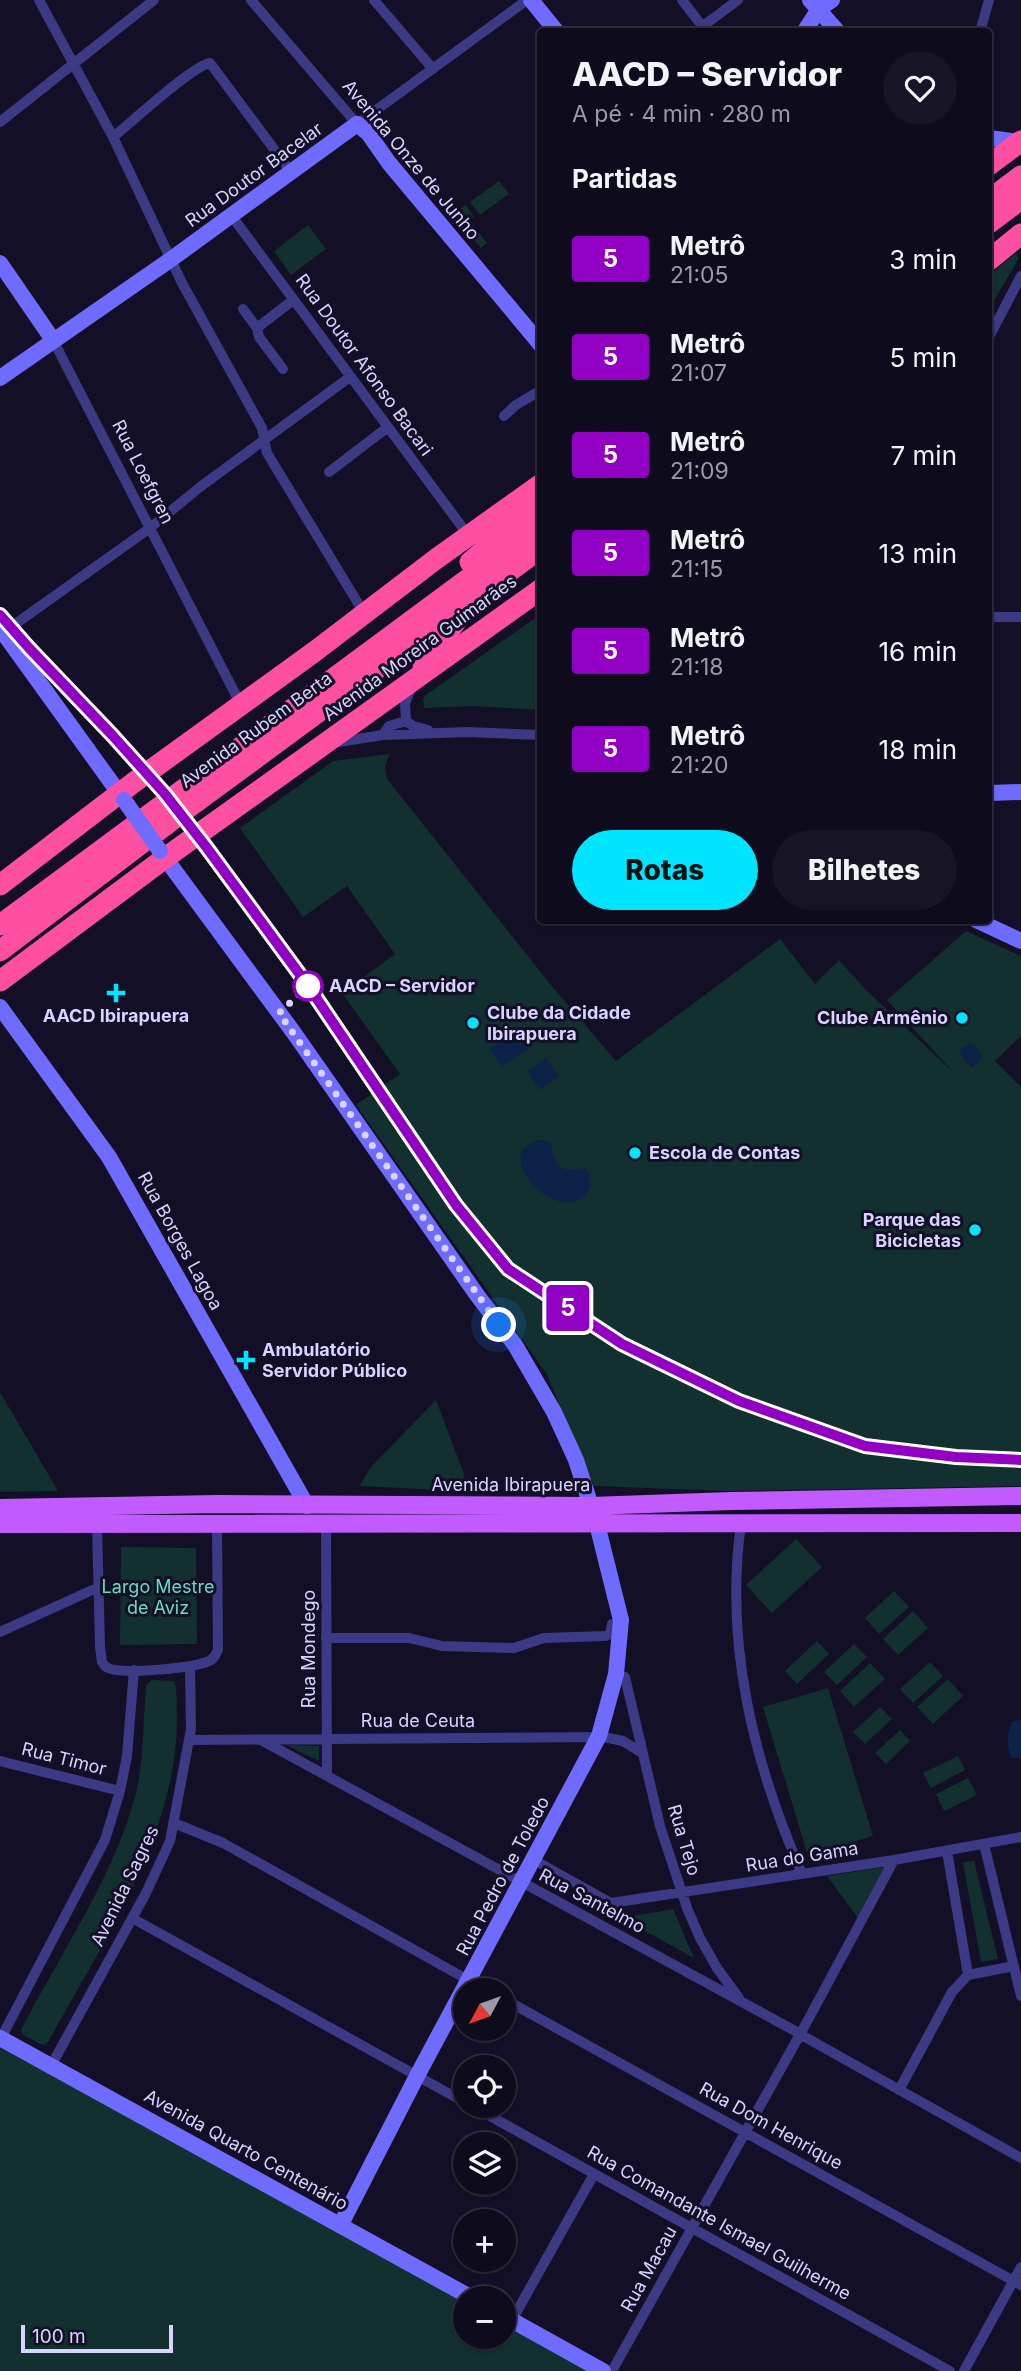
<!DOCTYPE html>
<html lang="pt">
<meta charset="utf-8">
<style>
body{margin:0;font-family:Inter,sans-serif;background:#171425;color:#f1f3f6;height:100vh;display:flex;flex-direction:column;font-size:26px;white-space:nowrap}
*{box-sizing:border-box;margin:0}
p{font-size:23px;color:#9b9ba3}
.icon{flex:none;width:38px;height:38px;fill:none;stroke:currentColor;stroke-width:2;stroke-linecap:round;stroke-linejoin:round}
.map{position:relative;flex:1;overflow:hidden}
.panel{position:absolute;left:537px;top:28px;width:455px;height:896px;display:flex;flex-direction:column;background:#0e0b1c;border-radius:7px;box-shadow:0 2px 5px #0004,0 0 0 2px #2e2b3b}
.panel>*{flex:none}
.badge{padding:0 14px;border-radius:5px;font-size:24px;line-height:46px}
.needle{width:46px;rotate:229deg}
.tools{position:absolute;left:453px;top:1978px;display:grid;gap:14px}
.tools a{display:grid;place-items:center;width:63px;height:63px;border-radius:50%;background:#0e0b1c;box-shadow:0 2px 5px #0004,0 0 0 2px #2e2b3b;font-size:35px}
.scale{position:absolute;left:21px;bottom:18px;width:152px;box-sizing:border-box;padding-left:7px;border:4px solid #d9d4ff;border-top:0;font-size:19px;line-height:24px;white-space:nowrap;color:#d9d4ff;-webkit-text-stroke:5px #130f26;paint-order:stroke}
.you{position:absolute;width:35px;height:35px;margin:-18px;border:5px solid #fff;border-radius:50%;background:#1a73e8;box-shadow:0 0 0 10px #1a73e833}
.map>.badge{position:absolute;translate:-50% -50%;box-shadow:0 0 0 4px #fff}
h2{padding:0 35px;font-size:26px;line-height:63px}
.round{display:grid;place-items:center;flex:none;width:74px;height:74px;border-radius:37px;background:#171425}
.overview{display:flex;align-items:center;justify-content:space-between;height:119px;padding:0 35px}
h1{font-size:33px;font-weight:800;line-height:52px}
.action{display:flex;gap:14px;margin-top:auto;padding:14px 35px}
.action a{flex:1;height:80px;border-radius:42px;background:#00e5ff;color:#111;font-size:28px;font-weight:800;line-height:80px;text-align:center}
.action a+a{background:#171425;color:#f1f3f6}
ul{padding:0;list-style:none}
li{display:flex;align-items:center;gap:21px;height:98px;padding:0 35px}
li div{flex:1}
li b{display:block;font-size:26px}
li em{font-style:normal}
li .badge{min-width:77px;font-weight:700;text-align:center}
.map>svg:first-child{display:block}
</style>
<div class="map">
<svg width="1021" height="2371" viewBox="0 0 1021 2371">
<rect width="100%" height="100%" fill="#130f26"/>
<!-- green -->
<path fill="#12302f" d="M 499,181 L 509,194 L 480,215 L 470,202 Z
M 466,205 L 474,217 L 470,221 L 487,243 L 481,248 L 452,214 Z
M 308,225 L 326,249 L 291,275 L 274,251 Z
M 1016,253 L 1019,258 L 989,309 L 989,275 Z
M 541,614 L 541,710 L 472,706 L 424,708 L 423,699 L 426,695 Z
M 390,754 L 385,765 L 387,779 L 551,985 L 616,1061 L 780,939 L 815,984 L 839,960 L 865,989 L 955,1074 L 887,1000 L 966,931 L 1021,956 L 1021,1036 L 995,1061 L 1021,1087 L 1021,1486 L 727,1491 L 594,1486 L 546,1373 L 356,1105 L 400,1074 L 342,993 L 395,954 L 347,886 L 303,917 L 240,828 L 333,761 Z
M 0,1392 L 58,1491 L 0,1492 Z
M 436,1400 L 464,1474 L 466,1491 L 359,1486 L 371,1467 Z
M 796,1539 L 822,1567 L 772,1613 L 746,1585 Z
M 121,1547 L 196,1548 L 197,1644 L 120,1645 Z
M 894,1591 L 909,1607 L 879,1634 L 865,1618 Z
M 913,1611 L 928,1628 L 898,1655 L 883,1639 Z
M 817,1641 L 829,1654 L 797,1684 L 785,1671 Z
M 854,1644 L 867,1657 L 837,1685 L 824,1672 Z
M 930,1662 L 943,1676 L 913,1703 L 900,1689 Z
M 870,1663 L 885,1679 L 854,1707 L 840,1691 Z
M 948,1679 L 963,1696 L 933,1724 L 917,1707 Z
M 152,1680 L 174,1681 C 178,1692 176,1706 177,1718 C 177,1835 103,1942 48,2042 L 43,2045 L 23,2035 L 21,2030 C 60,1954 115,1875 136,1793 C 144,1758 143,1721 146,1685 Z
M 828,1688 L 873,1836 L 808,1856 L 763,1707 Z
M 880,1707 L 892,1719 L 865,1744 L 853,1732 Z
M 900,1730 L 910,1741 L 886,1764 L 875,1753 Z
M 286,1745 L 319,1746 L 319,1761 Z
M 958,1756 L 965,1770 L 931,1788 L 923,1773 Z
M 968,1778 L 977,1795 L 944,1811 L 936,1794 Z
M 974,1861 L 998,1959 L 981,1962 L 963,1862 Z
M 886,1867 L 858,1918 L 827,1876 Z
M 673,1909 L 694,1958 L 621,1918 Z
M 0,2048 L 149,2126 L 465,2301 L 466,2336 L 504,2336 L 504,2324 L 588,2371 L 0,2371 Z"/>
<!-- water -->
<path fill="#0c2248" d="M 520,1027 L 533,1045 L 502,1067 L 490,1049 Z
M 969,1044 L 974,1045 L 983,1056 L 979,1063 L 971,1067 L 960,1054 L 962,1048 Z
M 546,1058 L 559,1076 L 540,1090 L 527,1071 Z
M 540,1140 L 551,1143 C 552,1164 563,1175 584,1168 L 588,1171 L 591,1184 C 573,1240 481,1154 540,1140 Z
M 1021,1720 L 1021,1758 L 1011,1758 C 1006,1745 1007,1733 1012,1721 Z"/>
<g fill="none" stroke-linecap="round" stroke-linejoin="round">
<!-- street -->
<path stroke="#3d3a85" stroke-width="10" d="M 39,0 L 113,137 L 182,283 L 262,428 L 267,453 L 364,613
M 251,0 L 357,124 L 527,0
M 374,0 L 433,69
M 682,0 L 706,31
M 695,32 L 738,0
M 980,32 L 989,0
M 0,122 L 154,0
M 113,137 C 132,122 192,66 210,63 L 291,172
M 231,215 L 468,535
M 243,309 L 257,328 L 259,337 L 283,369
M 257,328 L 293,300
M 989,337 L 1021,276
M 53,340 L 241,705
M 504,416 L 516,405 L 541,390
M 329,472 L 388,427
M 989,617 L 1021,617
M 0,635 L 150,528 L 200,487 L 350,377
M 412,686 L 405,703 L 406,721 L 413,726 L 428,730
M 383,735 L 389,726 L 406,721
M 332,743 L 383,735 L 467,732 L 541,735
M 326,1524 L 327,1775
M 741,1524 C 724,1645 754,1763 802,1874
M 97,1525 L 100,1647 L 102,1662 C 105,1666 105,1667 111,1669 C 128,1674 190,1668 207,1662 C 213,1660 215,1656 218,1650 L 217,1523
M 0,1632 L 99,1587
M 326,1638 L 409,1638 L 442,1646 L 514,1648 L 544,1638 L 605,1636 L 610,1634 L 612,1624
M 625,1677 L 660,1826 L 687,1908 L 700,1938 L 717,1968 L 739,1998
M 190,1740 L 604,1737 L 623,1741 L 642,1753
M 261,1740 L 797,2032
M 0,1761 L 120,1791
M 174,1823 L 223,1843 L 486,1990
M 984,1844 L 1021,1996
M 947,1851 L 968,1975 L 1014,1966
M 534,1860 L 611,1903
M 611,1903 L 894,1860 L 1021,1837
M 132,1918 L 466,2103
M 504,1999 L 1021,2285
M 802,2031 L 894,1860
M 803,2036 L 1021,2158
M 1,2038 L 105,1840 L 120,1791 L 127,1756 L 134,1670
M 51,2066 L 146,1893 L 170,1841 L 191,1729 L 190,1666
M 899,2090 L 952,1992 L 968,1975
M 470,2105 L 950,2371
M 512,2320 L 594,2174
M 612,2371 L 798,2038
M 964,2371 L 1021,2267"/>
<!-- secondary -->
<path stroke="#6f6bff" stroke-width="16" d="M 531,0 L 557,32
M 810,0 L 838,32
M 804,32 L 819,9 L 832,0
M 989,138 L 1020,142
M 0,263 L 53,340
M 0,378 L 170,260 L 357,124 L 368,133 L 389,163 L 541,345
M 0,628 L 124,800
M 989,793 L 1021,792
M 160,851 L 294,1033 L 477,1295 L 515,1345 L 554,1412 L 576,1460 L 597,1524 L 621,1620 L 616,1674 L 599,1736 L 417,2076 L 341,2224
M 976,920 L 1021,941
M 0,1007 L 109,1157 L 307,1506
M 0,2038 L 472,2298
M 504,2316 L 603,2371"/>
<!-- primary -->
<path stroke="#c25bff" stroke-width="18" d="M 0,1508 L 218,1504 L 591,1506 L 731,1501 L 1021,1496
M 0,1524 L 1021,1523"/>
<!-- highway -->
<path stroke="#ff4fa3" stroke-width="21" d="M 989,165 L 1021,141
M 989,200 L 1021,176
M 989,223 L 1021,199
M 989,260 L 1021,234
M 470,562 L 541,503
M 423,668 L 461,614
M 0,885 L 133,783 L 314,652 L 436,559 L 541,484
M 0,925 L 541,525
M 0,951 L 192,805 L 541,548
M 0,981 L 165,858 L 541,589"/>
<!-- secondary-bridge -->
<path stroke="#6f6bff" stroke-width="16" d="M 124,800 L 160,851"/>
</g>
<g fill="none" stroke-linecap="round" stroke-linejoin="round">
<!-- line casing -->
<g stroke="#fff" stroke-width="16">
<path id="line" d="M 0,615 L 29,648 L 113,736 L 165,794 L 207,848 L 309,987 L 456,1205 L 508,1269 L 622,1344 L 739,1401 L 865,1446 L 956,1457 L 1021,1460"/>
</g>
<!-- line -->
<use href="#line" stroke="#9200c3" stroke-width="10"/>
<!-- walk -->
<path stroke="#d9d4ff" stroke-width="7" stroke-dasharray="0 12.6" d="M 308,986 L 279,1013 L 499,1325"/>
</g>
<!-- markers -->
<circle fill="#fff" stroke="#9200c3" stroke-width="3.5" cx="308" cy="986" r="14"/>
<g fill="#00e5ff" stroke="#130f26" stroke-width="2.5">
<path d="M112.5 982.5h7v7h7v7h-7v7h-7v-7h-7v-7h7z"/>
<circle cx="962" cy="1018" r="7"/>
<circle cx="473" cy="1023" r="7"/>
<circle cx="635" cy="1153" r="7"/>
<circle cx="975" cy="1230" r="7"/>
<path d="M242.5 1349.5h7v7h7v7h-7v7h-7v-7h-7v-7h7z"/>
</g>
<g text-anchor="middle" stroke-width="6" stroke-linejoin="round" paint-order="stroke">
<!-- street labels -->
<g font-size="18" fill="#d9d4ff" stroke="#130f26">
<text transform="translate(411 160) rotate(50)" y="6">Avenida Onze de Junho</text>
<text transform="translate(254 175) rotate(-36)" y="6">Rua Doutor Bacelar</text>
<text transform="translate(364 365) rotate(54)" y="6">Rua Doutor Afonso Bacari</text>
<text transform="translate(143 472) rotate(63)" y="6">Rua Loefgren</text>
<text transform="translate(420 648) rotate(-36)" y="6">Avenida Moreira Guimarães</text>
<text transform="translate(256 730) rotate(-36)" y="6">Avenida Rubem Berta</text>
<text transform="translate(180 1241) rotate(61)" y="6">Rua Borges Lagoa</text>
<text x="511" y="1491">Avenida Ibirapuera</text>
<text transform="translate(309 1649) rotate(-90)" y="6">Rua Mondego</text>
<text x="418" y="1727">Rua de Ceuta</text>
<text transform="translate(64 1759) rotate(14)" y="6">Rua Timor</text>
<text transform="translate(684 1840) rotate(73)" y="6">Rua Tejo</text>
<text transform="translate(802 1857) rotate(-9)" y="6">Rua do Gama</text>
<text transform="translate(503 1876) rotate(-62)" y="6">Rua Pedro de Toledo</text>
<text transform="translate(125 1886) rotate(-64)" y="6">Avenida Sagres</text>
<text transform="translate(592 1901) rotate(28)" y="6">Rua Santelmo</text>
<text transform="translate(771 2126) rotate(29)" y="6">Rua Dom Henrique</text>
<text transform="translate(246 2150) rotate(29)" y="6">Avenida Quarto Centenário</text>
<text transform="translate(719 2223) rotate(29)" y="6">Rua Comandante Ismael Guilherme</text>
<text transform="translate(649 2269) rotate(-61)" y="6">Rua Macau</text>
</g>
<!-- stop labels -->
<g font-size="18" font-weight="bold" fill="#d9d4ff" stroke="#130f26" text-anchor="start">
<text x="329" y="992">AACD – Servidor</text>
</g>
<!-- poi labels -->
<g font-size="18" font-weight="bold" fill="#d9d4ff" stroke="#130f26" text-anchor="start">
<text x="487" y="1019">Clube da Cidade<tspan x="487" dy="21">Ibirapuera</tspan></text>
<text x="116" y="1022" text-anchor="middle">AACD Ibirapuera</text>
<text x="948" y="1024" text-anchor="end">Clube Armênio</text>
<text x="649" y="1159">Escola de Contas</text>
<text x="961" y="1226" text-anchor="end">Parque das<tspan x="961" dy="21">Bicicletas</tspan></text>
<text x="262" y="1356">Ambulatório<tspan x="262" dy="21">Servidor Público</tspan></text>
</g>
<!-- park labels -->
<g font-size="18" fill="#5fe0c0" stroke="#130f26">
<text x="158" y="1593">Largo Mestre<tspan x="158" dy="21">de Aviz</tspan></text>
</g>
</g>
</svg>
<div class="tools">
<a><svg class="needle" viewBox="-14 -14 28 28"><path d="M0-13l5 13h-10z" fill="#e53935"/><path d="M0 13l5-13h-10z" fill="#9b9ba3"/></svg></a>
<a><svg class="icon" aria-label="locate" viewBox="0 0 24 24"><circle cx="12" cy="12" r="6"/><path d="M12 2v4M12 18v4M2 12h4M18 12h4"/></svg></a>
<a><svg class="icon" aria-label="layers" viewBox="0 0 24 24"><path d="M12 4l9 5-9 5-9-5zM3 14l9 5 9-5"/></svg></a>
<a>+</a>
<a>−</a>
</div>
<div class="scale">100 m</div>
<div class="you" style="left:499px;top:1325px"></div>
<b class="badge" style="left:568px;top:1308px;background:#9200c3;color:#fff">5</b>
<section class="panel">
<div class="overview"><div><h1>AACD – Servidor</h1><p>A pé · 4 min · 280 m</p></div><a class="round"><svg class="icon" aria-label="heart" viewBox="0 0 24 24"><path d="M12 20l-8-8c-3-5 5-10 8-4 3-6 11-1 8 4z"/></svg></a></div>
<h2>Partidas</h2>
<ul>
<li><span class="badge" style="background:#9200c3;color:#fff">5</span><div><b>Metrô</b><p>21:05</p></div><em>3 min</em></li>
<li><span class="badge" style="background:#9200c3;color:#fff">5</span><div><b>Metrô</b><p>21:07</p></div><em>5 min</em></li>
<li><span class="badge" style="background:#9200c3;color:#fff">5</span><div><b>Metrô</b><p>21:09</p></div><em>7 min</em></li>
<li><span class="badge" style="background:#9200c3;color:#fff">5</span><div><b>Metrô</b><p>21:15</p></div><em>13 min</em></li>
<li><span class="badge" style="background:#9200c3;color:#fff">5</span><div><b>Metrô</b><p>21:18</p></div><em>16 min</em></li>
<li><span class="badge" style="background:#9200c3;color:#fff">5</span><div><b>Metrô</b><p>21:20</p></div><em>18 min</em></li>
</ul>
<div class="action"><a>Rotas</a><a>Bilhetes</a></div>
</section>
</div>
